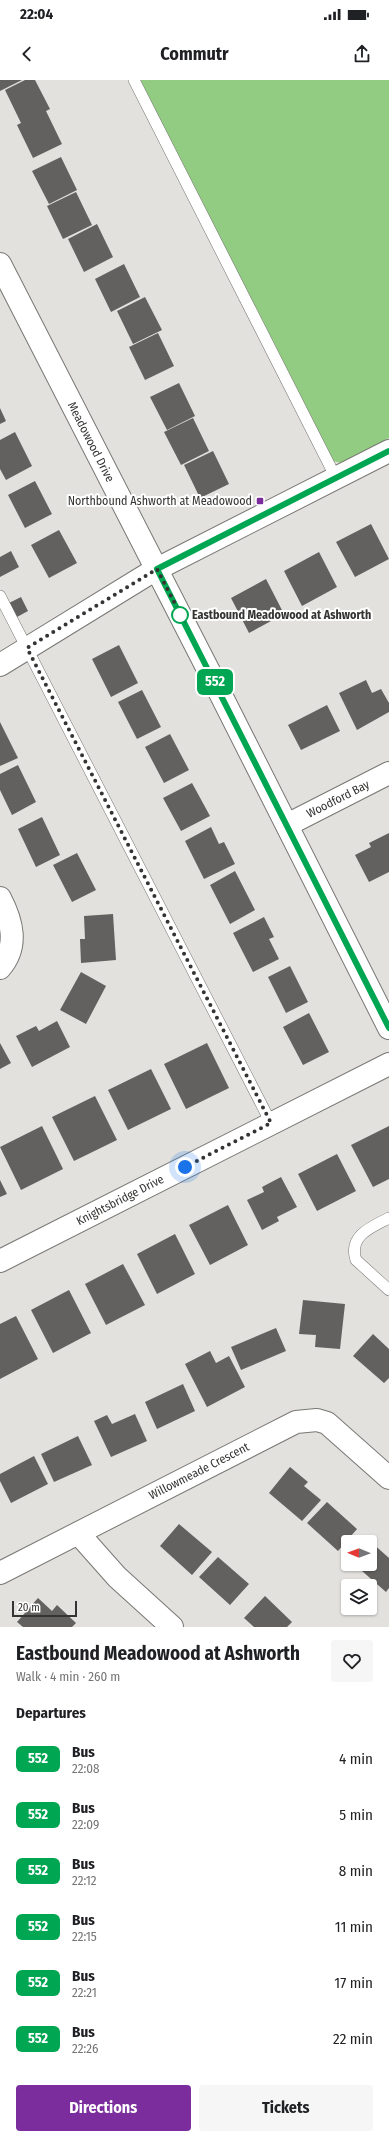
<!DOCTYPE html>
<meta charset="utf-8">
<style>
body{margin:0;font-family:"Fira Sans Condensed",sans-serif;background:#f6f6f6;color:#202124;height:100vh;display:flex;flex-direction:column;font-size:15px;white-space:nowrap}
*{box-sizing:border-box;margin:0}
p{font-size:13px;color:#757577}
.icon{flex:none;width:22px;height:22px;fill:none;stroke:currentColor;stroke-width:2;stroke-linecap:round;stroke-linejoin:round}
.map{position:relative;height:1547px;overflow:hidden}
.sheet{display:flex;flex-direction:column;background:#fff;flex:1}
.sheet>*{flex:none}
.badge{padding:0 8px;border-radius:6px;font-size:14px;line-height:26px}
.needle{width:26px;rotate:271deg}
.buttons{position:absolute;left:341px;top:1455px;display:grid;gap:8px}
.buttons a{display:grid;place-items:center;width:36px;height:36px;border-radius:4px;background:#fff;box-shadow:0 1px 3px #0004;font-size:20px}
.scale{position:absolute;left:12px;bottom:10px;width:65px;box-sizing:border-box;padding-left:4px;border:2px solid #343433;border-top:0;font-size:11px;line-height:14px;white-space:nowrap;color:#343433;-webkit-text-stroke:3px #fff;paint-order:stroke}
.you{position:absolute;width:20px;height:20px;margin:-10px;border:3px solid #fff;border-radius:50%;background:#1a73e8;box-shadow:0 0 0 6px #1a73e833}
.map>.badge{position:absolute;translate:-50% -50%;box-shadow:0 0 0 2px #fff}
h2{padding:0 16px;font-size:15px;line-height:36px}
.round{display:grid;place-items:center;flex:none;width:42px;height:42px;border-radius:4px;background:#f6f6f6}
.headline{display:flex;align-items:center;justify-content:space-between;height:68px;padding:0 16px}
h1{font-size:19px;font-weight:700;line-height:30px}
.action{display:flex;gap:8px;margin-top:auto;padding:8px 16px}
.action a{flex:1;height:46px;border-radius:4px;background:#7b2c9d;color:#fff;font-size:16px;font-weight:700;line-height:46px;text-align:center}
.action a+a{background:#f6f6f6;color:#202124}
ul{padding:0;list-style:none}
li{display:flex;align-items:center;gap:12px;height:56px;padding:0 16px}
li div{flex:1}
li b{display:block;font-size:15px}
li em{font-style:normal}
li .badge{min-width:44px;font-weight:700;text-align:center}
.status{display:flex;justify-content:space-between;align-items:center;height:28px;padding:0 20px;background:#fff;direction:ltr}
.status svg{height:11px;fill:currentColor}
header{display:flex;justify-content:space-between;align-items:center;height:52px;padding:0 16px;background:#fff;font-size:18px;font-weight:700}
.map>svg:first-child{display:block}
</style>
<div class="status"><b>22:04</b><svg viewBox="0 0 49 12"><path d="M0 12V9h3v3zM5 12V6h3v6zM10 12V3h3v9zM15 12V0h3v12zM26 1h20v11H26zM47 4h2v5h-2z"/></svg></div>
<header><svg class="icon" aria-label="back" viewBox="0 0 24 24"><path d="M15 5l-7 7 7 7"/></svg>Commutr<svg class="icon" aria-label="share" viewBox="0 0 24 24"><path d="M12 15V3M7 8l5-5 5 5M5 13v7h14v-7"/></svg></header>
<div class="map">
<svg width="389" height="1547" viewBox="0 0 389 1547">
<rect width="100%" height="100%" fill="#e2e1de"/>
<!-- green -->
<path fill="#92cb82" d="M 139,0 L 389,0 L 389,358 L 341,383 L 333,381 Z"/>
<!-- building -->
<path fill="#62615f" d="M 0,0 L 22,0 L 0,11 Z
M 25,0 L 35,0 L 50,29 L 46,31 L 62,64 L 33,78 L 17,45 L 21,43 L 5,10 Z
M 61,77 L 77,110 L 49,124 L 32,91 Z
M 76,112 L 92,145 L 63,159 L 47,126 Z
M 97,144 L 113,177 L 84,192 L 68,159 Z
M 124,184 L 140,217 L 111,232 L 95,199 Z
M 145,217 L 162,250 L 133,264 L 117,231 Z
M 158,253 L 174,286 L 145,300 L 129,267 Z
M 179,303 L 195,336 L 167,350 L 150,317 Z
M 0,328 L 6,341 L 0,344 Z
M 193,338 L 209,371 L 181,385 L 164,352 Z
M 15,352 L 32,386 L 6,400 L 0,389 L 0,360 Z
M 213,371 L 229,404 L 200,418 L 184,385 Z
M 35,401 L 52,434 L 25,448 L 8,415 Z
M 371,444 L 389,479 L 355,497 L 336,462 Z
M 59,450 L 77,483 L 49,498 L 31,465 Z
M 11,471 L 19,487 L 0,497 L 0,477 Z
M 319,472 L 337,507 L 302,526 L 284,491 Z
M 266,499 L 284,534 L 249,553 L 231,518 Z
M 21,517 L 28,531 L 17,537 L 9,523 Z
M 119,565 L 138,603 L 111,617 L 92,579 Z
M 366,600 L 372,613 L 381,609 L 389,623 L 389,632 L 357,650 L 339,613 Z
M 142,610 L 161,647 L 137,659 L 118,622 Z
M 327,625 L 340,651 L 301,670 L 288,645 Z
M 0,642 L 18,678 L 0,686 Z
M 170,654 L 189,690 L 164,703 L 145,667 Z
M 18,685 L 36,722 L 12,735 L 0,710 L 0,694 Z
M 192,703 L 210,736 L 181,751 L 163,718 Z
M 42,737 L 60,775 L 36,787 L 18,749 Z
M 211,747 L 219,764 L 224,762 L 235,784 L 204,799 L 185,761 Z
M 389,753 L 389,792 L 369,802 L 355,775 L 371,767 L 369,763 Z
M 77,773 L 96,810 L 72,822 L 53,785 Z
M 235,791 L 255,830 L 230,844 L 210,805 Z
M 113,834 L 116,880 L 81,883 L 80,859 L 85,859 L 84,836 Z
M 264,837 L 274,857 L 269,859 L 279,879 L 253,892 L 233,853 Z
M 290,886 L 308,922 L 286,933 L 268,897 Z
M 81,892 L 106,906 L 86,944 L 60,930 Z
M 309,933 L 329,972 L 303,985 L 283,947 Z
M 57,941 L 70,967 L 32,987 L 16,956 L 36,946 L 39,951 Z
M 0,963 L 11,983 L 0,989 Z
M 207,963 L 229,1008 L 186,1029 L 164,984 Z
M 151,989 L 171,1029 L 128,1050 L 108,1010 Z
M 95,1016 L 117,1060 L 74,1081 L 52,1037 Z
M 42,1046 L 63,1089 L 21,1110 L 0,1067 Z
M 389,1046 L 389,1099 L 373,1107 L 351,1065 Z
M 337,1074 L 356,1111 L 317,1131 L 298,1094 Z
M 281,1097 L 297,1127 L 277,1137 L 279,1141 L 262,1150 L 247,1120 L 264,1112 L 262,1107 Z
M 0,1100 L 7,1114 L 0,1117 Z
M 228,1125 L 248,1165 L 210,1185 L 189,1145 Z
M 175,1154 L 195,1194 L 157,1214 L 137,1174 Z
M 123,1184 L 145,1225 L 106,1245 L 85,1204 Z
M 69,1210 L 91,1253 L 53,1273 L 31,1230 Z
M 303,1220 L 345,1224 L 340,1269 L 315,1267 L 316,1255 L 299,1254 Z
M 16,1236 L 38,1279 L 0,1299 L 0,1244 Z
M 276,1248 L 286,1271 L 241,1290 L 231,1267 Z
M 373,1254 L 389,1269 L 389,1298 L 384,1303 L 353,1276 Z
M 210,1271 L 216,1283 L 229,1276 L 245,1307 L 207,1327 L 185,1284 Z
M 183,1304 L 195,1331 L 157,1349 L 145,1322 Z
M 135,1334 L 147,1361 L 111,1377 L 94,1341 L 107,1335 L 112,1344 Z
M 78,1356 L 92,1385 L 54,1402 L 41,1374 Z
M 34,1376 L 48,1404 L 11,1423 L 0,1401 L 0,1394 Z
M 290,1387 L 308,1402 L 304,1406 L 321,1420 L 302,1441 L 269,1413 Z
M 327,1422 L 357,1449 L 338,1471 L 307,1443 Z
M 179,1444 L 212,1472 L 192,1495 L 160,1466 Z
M 371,1462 L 389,1478 L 389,1508 L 386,1512 L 354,1484 L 370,1484 Z
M 218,1477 L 249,1504 L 230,1525 L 199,1497 Z
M 265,1516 L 292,1542 L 287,1547 L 254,1547 L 244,1538 Z
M 38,1518 L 52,1531 L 57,1525 L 76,1543 L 72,1547 L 23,1547 L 17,1542 Z"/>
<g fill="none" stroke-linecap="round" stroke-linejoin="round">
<!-- service casing -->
<g stroke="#787774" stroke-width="12">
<path id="service" d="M 134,0 L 336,398
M 0,516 L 271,1043
M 389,1138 C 371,1147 348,1156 356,1180 L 389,1210"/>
</g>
<!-- minor casing -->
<g stroke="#787774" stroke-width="24">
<path id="minor" d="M 0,585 L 153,491 L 389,371
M 287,745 L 389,693
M 0,818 C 12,841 19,866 0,888
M 0,1181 L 389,984
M 78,1453 L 117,1497 L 172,1547
M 0,1493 L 296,1342 L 317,1340 L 327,1343 L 389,1398"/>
</g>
<!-- tertiary casing -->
<g stroke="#787774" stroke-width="24">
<path id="tertiary" d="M 0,184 L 217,607 L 389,948"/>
</g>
<!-- service -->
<use href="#service" stroke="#fff" stroke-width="11"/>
<!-- minor -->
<use href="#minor" stroke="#fff" stroke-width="22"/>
<!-- tertiary -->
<use href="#tertiary" stroke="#fff" stroke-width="22"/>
</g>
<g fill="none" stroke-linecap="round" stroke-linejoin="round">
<!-- line casing -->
<g stroke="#fff" stroke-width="9">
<path id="line" d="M 389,371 L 157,489 L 389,948"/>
</g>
<!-- line -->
<use href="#line" stroke="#00a651" stroke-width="6"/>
<!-- walk -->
<path stroke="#343433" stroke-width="4" stroke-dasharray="0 7.2" d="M 180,535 L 184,541 L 157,489 L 27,568 L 271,1043 L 185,1087"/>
</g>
<!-- markers -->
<rect fill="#7b2c9d" stroke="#fff" stroke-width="1.5" x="256" y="417" width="8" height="8" rx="2"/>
<circle fill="#fff" stroke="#00a651" stroke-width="2" cx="180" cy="535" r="8"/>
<g text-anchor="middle" stroke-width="4" stroke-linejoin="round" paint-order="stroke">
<!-- street labels -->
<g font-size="12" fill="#343433" stroke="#fff">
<text transform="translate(91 362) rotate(63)" y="4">Meadowood Drive</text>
<text transform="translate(338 719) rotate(-27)" y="4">Woodford Bay</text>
<text transform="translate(120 1120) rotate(-27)" y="4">Knightsbridge Drive</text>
<text transform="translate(199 1391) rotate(-27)" y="4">Willowmeade Crescent</text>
</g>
<!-- poi labels -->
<g font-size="12" fill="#343433" stroke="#fff" text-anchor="end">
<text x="252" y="425">Northbound Ashworth at Meadowood</text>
</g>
<!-- stop labels -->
<g font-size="12" font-weight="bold" fill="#343433" stroke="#fff" text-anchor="start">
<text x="192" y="539">Eastbound Meadowood at Ashworth</text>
</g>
</g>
</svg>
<div class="buttons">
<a><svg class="needle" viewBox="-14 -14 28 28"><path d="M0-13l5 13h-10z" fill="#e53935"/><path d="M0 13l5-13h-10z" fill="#757577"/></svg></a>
<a><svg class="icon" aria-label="layers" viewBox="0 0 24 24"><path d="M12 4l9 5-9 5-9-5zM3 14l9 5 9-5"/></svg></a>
</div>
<div class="scale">20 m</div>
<div class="you" style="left:185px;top:1087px"></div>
<b class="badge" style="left:215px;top:602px;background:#00a651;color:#fff">552</b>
</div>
<section class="sheet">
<div class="headline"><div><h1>Eastbound Meadowood at Ashworth</h1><p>Walk · 4 min · 260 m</p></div><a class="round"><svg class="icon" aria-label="heart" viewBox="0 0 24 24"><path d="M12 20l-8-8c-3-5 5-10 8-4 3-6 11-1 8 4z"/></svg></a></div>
<h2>Departures</h2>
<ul>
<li><span class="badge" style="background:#00a651;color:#fff">552</span><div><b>Bus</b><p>22:08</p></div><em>4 min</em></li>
<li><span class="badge" style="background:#00a651;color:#fff">552</span><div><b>Bus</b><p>22:09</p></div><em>5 min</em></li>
<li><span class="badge" style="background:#00a651;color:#fff">552</span><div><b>Bus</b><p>22:12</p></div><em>8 min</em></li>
<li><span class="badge" style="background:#00a651;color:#fff">552</span><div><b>Bus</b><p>22:15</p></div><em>11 min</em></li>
<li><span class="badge" style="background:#00a651;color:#fff">552</span><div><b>Bus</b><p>22:21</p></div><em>17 min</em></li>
<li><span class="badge" style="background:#00a651;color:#fff">552</span><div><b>Bus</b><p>22:26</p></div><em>22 min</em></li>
</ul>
<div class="action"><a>Directions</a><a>Tickets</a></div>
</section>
